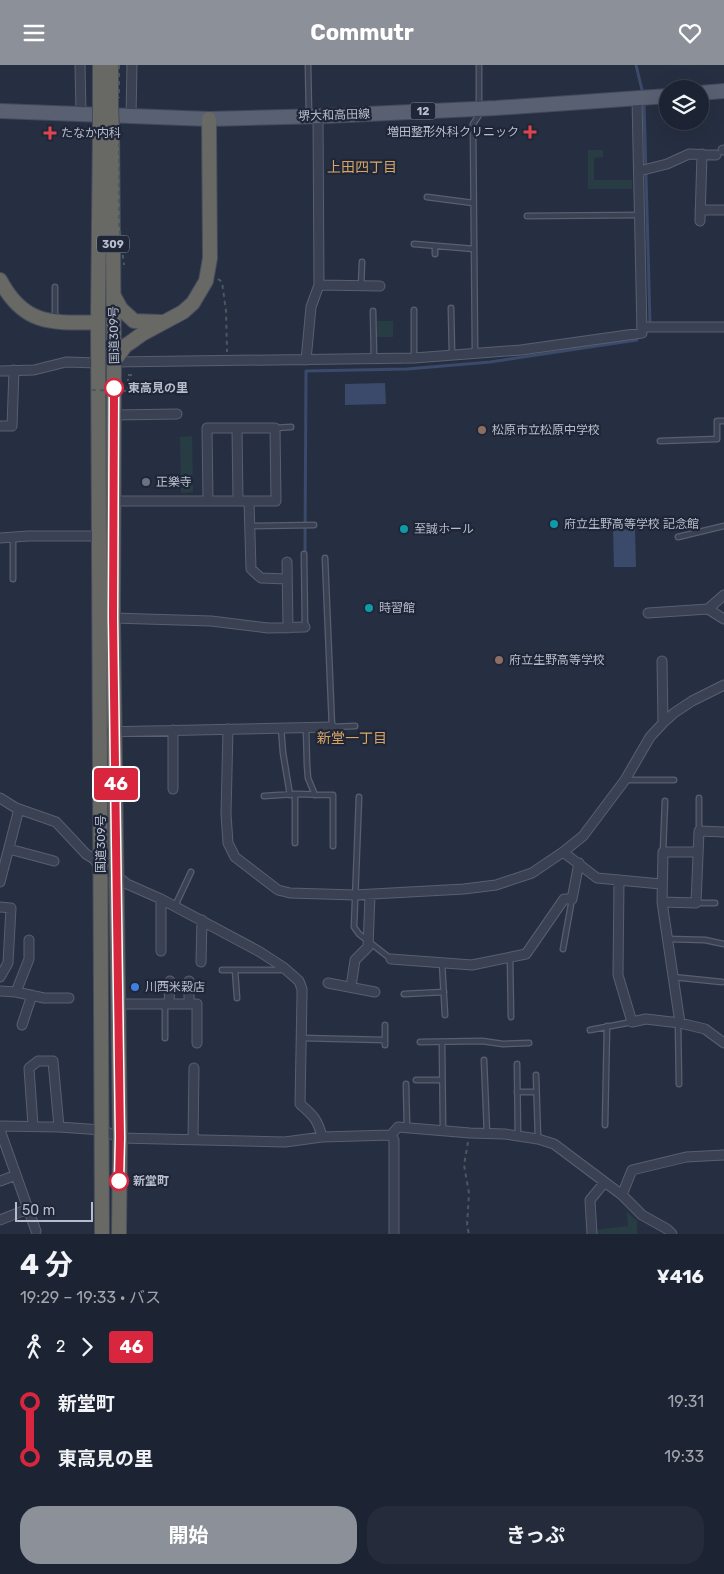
<!DOCTYPE html>
<html lang="ja">
<meta charset="utf-8">
<style>
body{margin:0;font-family:Rubik,"Noto Sans JP",sans-serif;background:#252b3a;color:#f1f3f6;height:100vh;display:flex;flex-direction:column;font-size:19px;white-space:nowrap}
*{box-sizing:border-box;margin:0}
p{font-size:16px;color:#a0a4ac}
.icon{flex:none;width:28px;height:28px;fill:none;stroke:currentColor;stroke-width:2;stroke-linecap:round;stroke-linejoin:round}
.map{position:relative;height:1169px;overflow:hidden}
.sheet{display:flex;flex-direction:column;background:#1c2332;flex:1}
.sheet>*{flex:none}
.badge{padding:0 10px;border-radius:4px;font-size:18px;line-height:32px}
.buttons{position:absolute;left:659px;top:15px;display:grid;gap:10px}
.buttons a{display:grid;place-items:center;width:50px;height:50px;border-radius:50%;background:#1c2332;box-shadow:0 5px 20px #0002,0 0 0 1px #3a404d;font-size:25px}
.scale{position:absolute;left:15px;bottom:12px;width:78px;box-sizing:border-box;padding-left:5px;border:2px solid #b7bdcc;border-top:0;font-size:14px;line-height:18px;white-space:nowrap;color:#b7bdcc;-webkit-text-stroke:4px #1f2637;paint-order:stroke}
.map>.badge{position:absolute;translate:-50% -50%;box-shadow:0 0 0 2px #fff}
.legs{display:flex;align-items:center;gap:8px;height:55px;padding:0 20px;font-size:16px}
.legs p{margin-inline-start:auto}
.overview{display:flex;align-items:center;justify-content:space-between;height:85px;padding:0 20px}
h1{font-size:28px;font-weight:700;line-height:38px}
.primary-button{display:flex;gap:10px;margin-top:auto;padding:10px 20px}
.primary-button a{flex:1;height:58px;border-radius:20px;background:#8c9099;color:#fff;font-size:20px;font-weight:700;line-height:58px;text-align:center}
.primary-button a+a{background:#252b3a;color:#f1f3f6}
ul{padding:0 20px;list-style:none}
li{display:flex;align-items:center;gap:18px;height:55px;font-size:19px}
li i{display:grid;place-items:center;width:8px;height:100%;margin:0 6px;background:currentColor}
li i::after{content:'';width:12px;height:12px;margin:-6px;border:4px solid;border-radius:50%;background:#1c2332}
li p{margin-inline-start:auto}
li:first-child i{background:linear-gradient(#0000 50%,currentColor 0)}
li:last-child i{background:linear-gradient(currentColor 50%,#0000 0)}
header{display:flex;justify-content:space-between;align-items:center;height:65px;padding:0 20px;background:#8c9099;color:#fff;font-size:22px;font-weight:700}
.map>svg:first-child{display:block}
</style>
<header><svg class="icon" aria-label="menu" viewBox="0 0 24 24"><path d="M4 6h16M4 12h16M4 18h16"/></svg>Commutr<svg class="icon" aria-label="heart" viewBox="0 0 24 24"><path d="M12 20l-8-8c-3-5 5-10 8-4 3-6 11-1 8 4z"/></svg></header>
<div class="map">
<svg width="724" height="1169" viewBox="0 0 724 1169">
<rect width="100%" height="100%" fill="#262f42"/>
<!-- green -->
<path fill="#283d43" d="M 588,85 L 603,85 L 603,92 L 594,93 L 594,115 L 632,115 L 632,124 L 588,124 Z
M 377,256 L 393,256 L 393,272 L 377,272 Z
M 192,371 L 193,427 L 181,428 L 180,372 Z
M 627,1147 L 637,1156 L 637,1169 L 596,1169 L 596,1165 L 628,1161 Z"/>
<!-- water -->
<path fill="#3b4a6b" d="M 385,318 L 386,339 L 345,340 L 345,319 Z
M 635,464 L 636,502 L 614,502 L 613,465 Z"/>
<g fill="none" stroke-linecap="round" stroke-linejoin="round">
<!-- stream -->
<path stroke="#3b4a6b" stroke-width="3" d="M 636,0 L 643,29
M 644,37 L 650,258
M 305,486 L 306,306 L 407,304 L 490,297 L 637,275"/>
<!-- service casing -->
<g stroke="#585f6f" stroke-width="7">
<path id="service" d="M 308,0 L 309,49
M 479,0 L 479,41
M 427,132 L 473,138
M 527,151 L 639,150
M 414,179 L 474,184
M 435,189 L 435,181
M 361,221 L 362,197
M 55,222 L 55,255
M 451,243 L 452,290
M 414,245 L 414,293
M 373,246 L 374,293
M 475,287 L 473,59 L 481,47
M 275,363 L 291,362
M 660,376 L 717,374 L 717,356 L 724,356
M 250,461 L 314,460
M 678,472 L 724,461
M 13,473 L 13,514
M 304,489 L 305,562
M 325,493 L 332,662 L 355,661
M 281,663 L 283,688 L 290,730
M 306,663 L 307,700 L 308,713 L 315,730
M 626,715 L 674,715
M 264,731 L 295,729 L 333,730 L 333,781
M 359,732 L 354,862 L 359,869 L 391,894
M 699,766 L 699,733
M 295,778 L 295,729
M 663,787 L 665,736
M 696,838 L 715,838
M 175,841 L 191,807
M 668,874 L 705,875 L 724,879
M 563,884 L 572,834
M 510,892 L 511,952
M 442,898 L 445,950
M 222,905 L 280,905 L 283,903
M 235,905 L 237,933
M 673,912 L 722,917
M 404,929 L 444,927
M 165,939 L 165,973
M 678,958 L 679,1019
M 385,960 L 385,980
M 590,965 L 632,957
M 301,973 L 385,975
M 420,977 L 482,976 L 503,979 L 529,978
M 442,977 L 443,1065
M 484,995 L 487,1069
M 517,999 L 518,1071
M 536,1010 L 538,1073
M 416,1015 L 442,1015
M 406,1019 L 407,1062
M 517,1027 L 536,1027
M 605,1060 L 607,961"/>
</g>
<!-- minor casing -->
<g stroke="#585f6f" stroke-width="11">
<path id="minor" d="M 80,0 L 81,48
M 131,51 L 132,0
M 723,85 L 724,85
M 639,106 L 667,99 L 689,89 L 716,90
M 700,145 L 724,145
M 700,156 L 702,89
M 319,220 L 380,221
M 642,262 L 724,262
M 306,295 L 311,242 L 319,220 L 318,51
M 114,297 L 414,293 L 521,285 L 642,268 L 637,34
M 0,306 L 34,305 L 66,297 L 98,298
M 114,350 L 177,349
M 0,361 L 12,361 L 14,305
M 237,363 L 238,436
M 114,436 L 276,436 L 275,363 L 207,363 L 208,436
M 249,436 L 251,504 L 261,513 L 287,514
M 0,473 L 28,471 L 99,471
M 287,497 L 288,563
M 708,544 L 724,530
M 648,548 L 708,544 L 724,554
M 113,553 L 211,556 L 268,563 L 305,562
M 662,596 L 663,658
M 228,664 L 226,749 L 228,778 L 235,792 L 278,825 L 290,828 L 355,830 L 464,824 L 496,820 L 532,808 L 563,787 L 583,771 L 625,715 L 650,672 L 663,658 L 674,648 L 692,636 L 724,620
M 173,665 L 173,724
M 100,667 L 332,662
M 0,733 L 16,743 L 56,757 L 86,789 L 94,794 L 101,804 L 117,811 L 127,819 L 161,834 L 260,887 L 283,902 L 299,916 L 302,924 L 302,931 L 300,1039 C 313,1050 318,1055 322,1072
M 9,784 L 54,796
M 563,787 L 597,813 L 661,819
M 619,815 L 618,910 L 632,957 L 646,954 L 680,958 L 705,964 L 724,978
M 0,817 L 19,744
M 662,837 L 696,838 L 699,766 L 724,767
M 0,842 L 11,843 L 8,898 L 0,912
M 161,886 L 161,834
M 391,894 L 472,900 L 526,889 L 564,834 L 572,834 L 579,798
M 201,897 L 202,855
M 189,916 L 189,939
M 328,918 L 375,927
M 351,922 L 355,895 L 368,882 L 370,830
M 0,926 L 16,927 L 44,933 L 69,933
M 16,927 L 29,894 L 29,875
M 118,939 L 197,939 L 197,978
M 169,939 L 170,916
M 680,958 L 662,837 L 663,787 L 698,787
M 22,960 L 32,930
M 0,1061 L 59,1062 L 102,1065 L 120,1073 L 285,1077 L 322,1072 L 391,1070 L 398,1062 L 470,1068 L 505,1069 L 538,1074 L 554,1079 L 622,1130 L 642,1150 L 667,1164 L 672,1169
M 33,1061 L 29,1003 L 38,996 L 53,996 L 59,1062
M 0,1065 L 36,1166
M 391,1070 L 394,1075 L 394,1169
M 193,1074 L 194,1003
M 0,1116 L 16,1110
M 622,1130 L 632,1105 L 686,1092 L 724,1090
M 0,1155 L 28,1144
M 592,1169 L 590,1135 L 604,1118"/>
</g>
<!-- primary casing -->
<g stroke="#444a5b" stroke-width="16">
<path id="primary" d="M 700,28 L 724,26
M 0,46 L 209,54 L 325,51 L 496,43 L 668,31"/>
</g>
<!-- trunk casing -->
<g stroke="#454c5c" stroke-width="16">
<path id="trunk" d="M 111,0 L 111,42
M 100,41 L 100,0
M 100,60 L 98,257 L 102,1169
M 112,61 L 114,297 L 113,553 L 120,1073 L 119,1169
M 0,215 C 24,261 53,258 98,257
M 114,231 L 121,244 L 134,256 L 162,257
M 114,297 L 125,281 L 131,277 L 142,269 L 183,247 L 193,238 L 206,216 L 210,193 L 209,54"/>
</g>
<!-- path -->
<path stroke="#465a60" stroke-width="2" stroke-dasharray="4 4" stroke-linecap="butt" d="M 218,214 L 222,217 L 226,246 L 227,287
M 128,326 L 128,310 L 132,310
M 468,1077 L 464,1100 L 469,1128 L 467,1161 L 469,1169"/>
<!-- service -->
<use href="#service" stroke="#3a4152" stroke-width="4.5"/>
<!-- minor -->
<use href="#minor" stroke="#3a4152" stroke-width="9"/>
<!-- primary -->
<use href="#primary" stroke="#586072" stroke-width="14"/>
<!-- trunk -->
<use href="#trunk" stroke="#686864" stroke-width="14"/>
<!-- trunk-bridge casing -->
<g stroke="#454c5c" stroke-width="16" stroke-linecap="butt">
<path id="trunk-bridge" d="M 100,41 L 100,60
M 111,42 L 112,61"/>
</g>
<!-- path-bridge -->
<path stroke="#465a60" stroke-width="2" stroke-dasharray="4 4" stroke-linecap="butt" d="M 119,0 L 119,33
M 119,70 L 119,159 L 124,200
M 92,325 L 128,326"/>
<!-- trunk-bridge -->
<use href="#trunk-bridge" stroke="#686864" stroke-width="14"/>
</g>
<g fill="none" stroke-linecap="round" stroke-linejoin="round">
<!-- line-1 casing -->
<g stroke="#fff" stroke-width="11">
<path id="line-1" d="M 114,323 L 113,553 L 120,1073 L 119,1116"/>
</g>
<!-- line-1 -->
<use href="#line-1" stroke="#d7263d" stroke-width="8"/>
</g>
<!-- markers -->
<g fill="#e0444e" stroke="#1f2637" stroke-width="2">
<path d="M527.5 59.5h5v5h5v5h-5v5h-5v-5h-5v-5h5z"/>
<path d="M47.5 60.5h5v5h5v5h-5v5h-5v-5h-5v-5h5z"/>
</g>
<g fill="#fff" stroke="#d7263d" stroke-width="2.5">
<circle cx="114" cy="323" r="9"/>
<circle cx="119" cy="1116" r="9"/>
</g>
<g fill="#8d6e63" stroke="#1f2637" stroke-width="2">
<circle cx="482" cy="365" r="5"/>
<circle cx="499" cy="595" r="5"/>
</g>
<circle fill="#6b7280" stroke="#1f2637" stroke-width="2" cx="146" cy="417" r="5"/>
<g fill="#0f9aa8" stroke="#1f2637" stroke-width="2">
<circle cx="554" cy="459" r="5"/>
<circle cx="404" cy="464" r="5"/>
<circle cx="369" cy="543" r="5"/>
</g>
<circle fill="#3f7fe0" stroke="#1f2637" stroke-width="2" cx="135" cy="922" r="5"/>
<g text-anchor="middle" stroke-width="4.5" stroke-linejoin="round" paint-order="stroke">
<!-- shield labels -->
<g fill="#1f2637" stroke="#89909f" stroke-width="1">
<rect x="410.5" y="37.5" width="25" height="17" rx="4"/>
<rect x="97" y="170.5" width="32" height="17" rx="4"/>
</g>
<g font-size="11" font-weight="bold" fill="#b7bdcc">
<text x="423" y="50">12</text>
<text x="113" y="183">309</text>
</g>
<!-- street labels -->
<g font-size="12" fill="#b7bdcc" stroke="#1f2637">
<text transform="translate(334 50) rotate(-2)" y="4">堺大和高田線</text>
<text transform="translate(114 270) rotate(-91)" y="4">国道309号</text>
<text transform="translate(101 779) rotate(-90)" y="4">国道309号</text>
</g>
<!-- poi labels -->
<g font-size="12" fill="#b7bdcc" stroke="#1f2637" text-anchor="start">
<text x="519" y="71" text-anchor="end">増田整形外科クリニック</text>
<text x="61" y="72">たなか内科</text>
<text x="492" y="369">松原市立松原中学校</text>
<text x="156" y="421">正樂寺</text>
<text x="564" y="463">府立生野高等学校 記念館</text>
<text x="414" y="468">至誠ホール</text>
<text x="379" y="547">時習館</text>
<text x="509" y="599">府立生野高等学校</text>
<text x="145" y="926">川西米穀店</text>
</g>
<!-- stop labels -->
<g font-size="12" font-weight="bold" fill="#b7bdcc" stroke="#1f2637" text-anchor="start">
<text x="128" y="327">東高見の里</text>
<text x="133" y="1120">新堂町</text>
</g>
<!-- neighbourhood labels -->
<g font-size="14" fill="#d8a566" stroke="#1f2637">
<text x="362" y="107">上田四丁目</text>
<text x="352" y="678">新堂一丁目</text>
</g>
</g>
</svg>
<div class="buttons">
<a><svg class="icon" aria-label="layers" viewBox="0 0 24 24"><path d="M12 4l9 5-9 5-9-5zM3 14l9 5 9-5"/></svg></a>
</div>
<div class="scale">50 m</div>
<b class="badge" style="left:116px;top:719px;background:#d7263d;color:#fff">46</b>
</div>
<section class="sheet">
<div class="overview"><div><h1>4 分</h1><p>19:29 – 19:33 · バス</p></div><b>¥416</b></div>
<div class="legs"><svg class="icon" aria-label="walk" viewBox="0 0 24 24"><circle cx="13" cy="4" r="2"/><path d="M13 8l-2 6 4 7M11 14l-3 7M7 12l3-4h3l4 4"/></svg>2<svg class="icon" aria-label="forward" viewBox="0 0 24 24"><path d="M9 5l7 7-7 7"/></svg><b class="badge" style="background:#d7263d;color:#fff">46</b></div>
<ul>
<li><i style="color:#d7263d"></i><b>新堂町</b><p>19:31</p></li>
<li><i style="color:#d7263d"></i><b>東高見の里</b><p>19:33</p></li>
</ul>
<div class="primary-button"><a>開始</a><a>きっぷ</a></div>
</section>
